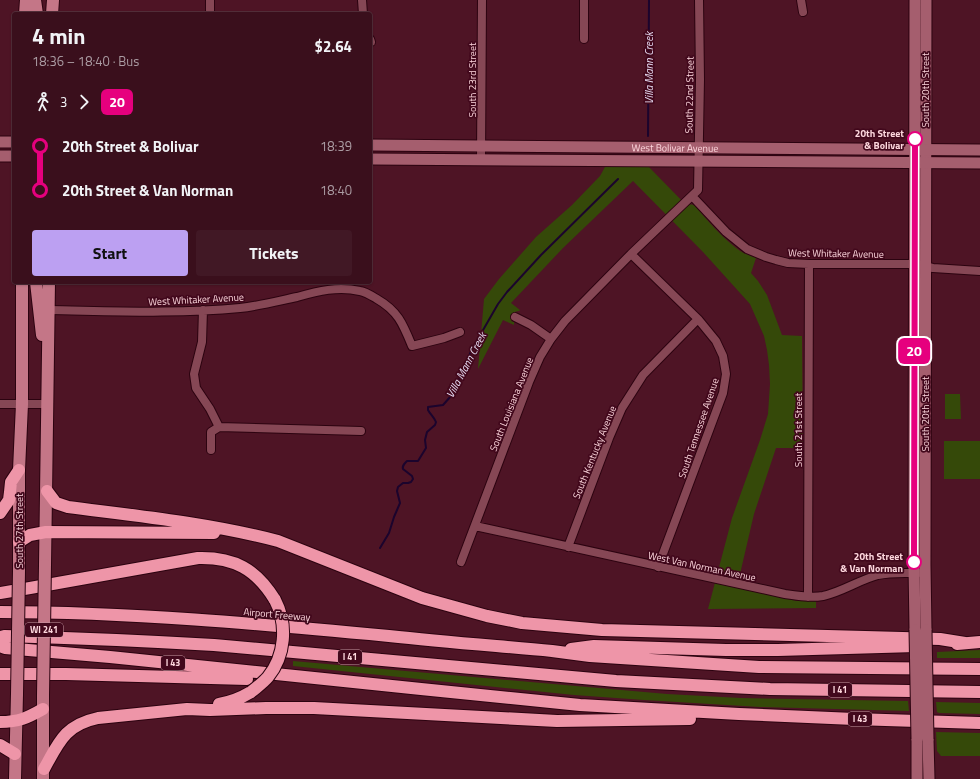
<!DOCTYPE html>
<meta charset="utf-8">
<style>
body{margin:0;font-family:"Titillium Web",sans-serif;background:#411825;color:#f1f3f6;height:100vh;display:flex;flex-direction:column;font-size:15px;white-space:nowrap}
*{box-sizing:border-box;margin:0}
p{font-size:13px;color:#ab9ca3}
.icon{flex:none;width:22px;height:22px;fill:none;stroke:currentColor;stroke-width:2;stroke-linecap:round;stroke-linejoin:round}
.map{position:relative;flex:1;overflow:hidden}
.panel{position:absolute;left:12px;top:12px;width:360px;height:272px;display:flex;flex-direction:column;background:#3a0f1c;border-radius:4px;box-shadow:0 1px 3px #0004,0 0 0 1px #542f3b}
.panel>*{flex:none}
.badge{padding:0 8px;border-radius:6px;font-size:14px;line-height:26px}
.map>.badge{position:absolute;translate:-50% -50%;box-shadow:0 0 0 2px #fff}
.legs{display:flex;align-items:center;gap:6px;height:44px;padding:0 20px;font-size:13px}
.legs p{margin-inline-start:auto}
.head{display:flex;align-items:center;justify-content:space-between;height:68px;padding:0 20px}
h1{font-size:22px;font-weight:700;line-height:30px}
.cta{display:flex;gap:8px;margin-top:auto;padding:8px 20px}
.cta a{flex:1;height:46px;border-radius:4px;background:#bca0f2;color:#111;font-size:16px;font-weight:700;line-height:46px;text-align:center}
.cta a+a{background:#411825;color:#f1f3f6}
ul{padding:0 20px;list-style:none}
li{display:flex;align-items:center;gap:14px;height:44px;font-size:15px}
li i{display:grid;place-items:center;width:6px;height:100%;margin:0 5px;background:currentColor}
li i::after{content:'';width:10px;height:10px;margin:-5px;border:3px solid;border-radius:50%;background:#3a0f1c}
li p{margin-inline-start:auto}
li:first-child i{background:linear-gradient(#0000 50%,currentColor 0)}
li:last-child i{background:linear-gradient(currentColor 50%,#0000 0)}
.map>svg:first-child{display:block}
</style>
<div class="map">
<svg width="980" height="779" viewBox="0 0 980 779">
<rect width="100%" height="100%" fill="#4e1425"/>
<!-- green -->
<path fill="#354909" d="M 606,165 L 648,166 L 687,206 C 691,204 692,204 695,206 C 708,221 721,236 736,248 C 742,253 749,255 756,258 L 751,273 L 758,281 L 767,295 L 782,335 L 802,336 L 803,448 L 776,448 L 754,514 L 737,587 L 797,601 L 816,601 L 816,608 L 708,609 L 732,518 L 760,440 L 768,414 L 770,384 L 769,365 L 767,350 L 764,336 L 750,304 L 703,252 L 633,181 L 563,248 L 511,303 L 520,310 L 519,311 C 513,311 513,316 511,321 L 514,322 L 514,325 L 503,320 L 478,369 L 484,299 L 499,279 L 536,237 L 572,205 L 600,176 Z
M 945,394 L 960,394 L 961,419 L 945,419 Z
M 944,441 L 980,441 L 980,479 L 944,479 Z
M 980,650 L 980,658 L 937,658 L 937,652 Z
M 293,661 L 667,694 L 741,698 L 908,701 L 909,711 L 760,707 L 644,700 L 574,695 L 293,666 Z
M 936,702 L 980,703 L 980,714 L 939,713 L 937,712 Z
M 936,732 L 980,733 L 980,756 L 941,756 L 937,751 Z"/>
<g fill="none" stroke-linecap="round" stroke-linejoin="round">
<!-- stream -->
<path stroke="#1b042d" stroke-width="2" d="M 648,136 L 649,0
M 380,548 L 389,533 L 394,517 L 400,503 L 397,491 L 398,487 L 403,483 L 408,483 L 411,482 L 413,479 L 412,476 L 403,469 C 402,466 404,464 407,461 L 418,461 L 426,448 L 425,440 L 427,432 L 435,425 L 436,422 C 434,417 430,414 428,410 L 428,407 L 443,405 L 451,396 L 465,367 L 471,351 L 498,304 L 507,292 L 541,255 L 618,179"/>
<!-- street casing -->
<g stroke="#2c0310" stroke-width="10">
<path id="street" d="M 362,0 L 363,14
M 801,0 L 803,12
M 210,14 L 210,0
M 370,39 L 371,42
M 584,39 L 584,0
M 481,160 L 482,0
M 692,196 L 726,232 L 747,249 L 766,257 L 776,260 L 788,263 L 809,264 L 914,264 L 933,268 L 980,271
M 631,254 L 698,319 L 716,341 L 723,356 L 726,374 L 723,393 L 658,567
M 48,310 C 112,311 177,314 240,308 C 259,306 278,301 297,297 C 318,291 338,286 360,291 C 366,292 372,296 377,299 C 398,311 403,324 412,346 L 444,338 L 460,332
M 203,310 L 202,342 L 194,374 L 196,388 L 210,409 L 219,427
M 515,317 L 531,325 L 551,339
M 0,404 L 48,404
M 211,450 L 211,432 L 219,427 L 361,431
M 475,526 L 785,594 C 798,596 810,598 823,596 C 842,592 859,580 878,575 C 891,572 905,573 918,573
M 568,547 L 609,438 L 622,408 L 643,375 L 698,319
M 461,562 L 529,382 L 540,357 L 551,339 L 565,321 L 631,254 L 698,190 L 700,79 L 699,0
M 808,597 L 809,264"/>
</g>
<!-- secondary casing -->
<g stroke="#2c0310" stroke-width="13">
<g id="secondary">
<path d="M 926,0 L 925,565 L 926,630"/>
<path d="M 0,142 L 14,142"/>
<path id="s1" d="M 370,145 L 980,150"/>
<path d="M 0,156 L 14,156"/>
<path d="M 370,159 L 980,163"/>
<path d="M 915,630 L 914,565 L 915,0"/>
<path d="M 917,739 L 917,779"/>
<path d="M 928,739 L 929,779"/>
</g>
</g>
<!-- primary casing -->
<g stroke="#2c0310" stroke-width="14">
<path id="primary" d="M 35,0 L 37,14
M 25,14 L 26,0
M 52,14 L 53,0
M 36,282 L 42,335
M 45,565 L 49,282
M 19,571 L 19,470 L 22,404 L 22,282
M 43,695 L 43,779
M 15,779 L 17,694"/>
</g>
<!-- highway casing -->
<g stroke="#2c0310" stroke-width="14">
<path id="highway" d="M 47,491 L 56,503 L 68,507 C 138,516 209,523 278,541 L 422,598 L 487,616 L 522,623 L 602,630 L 940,639 L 965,643
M 0,513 L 9,500 L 10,492 L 11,482 L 19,470
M 19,542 L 30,535 L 46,532 L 214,533
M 0,593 L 30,588 L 198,558 C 234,557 256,569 275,600
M 0,612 C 130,612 260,624 389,636 C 444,642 498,646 552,651 L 590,656 L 759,667 L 980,669
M 0,637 L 5,636 C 75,638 145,641 214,645 L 616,681 L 770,689 L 980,692
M 957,644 L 980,642
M 0,646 L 5,648 L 110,657 L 421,689 L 580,705 L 739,714 L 854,719 L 980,723
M 571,649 L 594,646 L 726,650 L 778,650 L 916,646
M 0,674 L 66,674 L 247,679
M 219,704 C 231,702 241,698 251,692
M 0,722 C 19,722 27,718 43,709
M 0,745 L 15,754
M 44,769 C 59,742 65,725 98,718 L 187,709 L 210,710 L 266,708 L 314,708 L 557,721 L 690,719"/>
</g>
<!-- street -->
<use href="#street" stroke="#864755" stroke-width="8"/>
<!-- secondary -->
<use href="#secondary" stroke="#a55e6e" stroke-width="11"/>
<!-- primary -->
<use href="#primary" stroke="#c47687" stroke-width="12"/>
<!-- highway -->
<use href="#highway" stroke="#ee95a8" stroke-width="12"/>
<!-- secondary-bridge casing -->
<g stroke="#2c0310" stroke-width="13" stroke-linecap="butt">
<path id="secondary-bridge" d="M 915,630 L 917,739
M 926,630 L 928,739"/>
</g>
<!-- primary-bridge casing -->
<g stroke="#2c0310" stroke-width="14" stroke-linecap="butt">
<path id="primary-bridge" d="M 17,694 L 19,571
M 43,695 L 45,565"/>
</g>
<!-- highway-bridge casing -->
<g stroke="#2c0310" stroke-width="14" stroke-linecap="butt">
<path id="highway-bridge" d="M 251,692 C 257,687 263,683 268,677 C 285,656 288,625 275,600"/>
</g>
<!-- secondary-bridge -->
<use href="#secondary-bridge" stroke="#a55e6e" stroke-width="11"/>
<!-- primary-bridge -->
<use href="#primary-bridge" stroke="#c47687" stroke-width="12"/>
<!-- highway-bridge -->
<use href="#highway-bridge" stroke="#ee95a8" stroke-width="12"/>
</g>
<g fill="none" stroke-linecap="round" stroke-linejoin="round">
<!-- line-1 casing -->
<g stroke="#fff" stroke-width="9">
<path id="line-1" d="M 914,562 L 915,139"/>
</g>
<!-- line-1 -->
<use href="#line-1" stroke="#e6007e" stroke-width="6"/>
</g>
<!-- markers -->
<g fill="#fff" stroke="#e6007e" stroke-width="2">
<circle cx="915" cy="139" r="7"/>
<circle cx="914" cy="562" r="7"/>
</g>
<g text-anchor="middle" stroke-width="3.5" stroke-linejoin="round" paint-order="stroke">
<!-- shield labels -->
<g fill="#42081c" stroke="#c69aa4" stroke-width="1">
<rect x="25" y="623" width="38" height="14" rx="3"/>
<rect x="338" y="650" width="24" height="14" rx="3"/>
<rect x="161" y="656" width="24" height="14" rx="3"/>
<rect x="828" y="683" width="24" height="14" rx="3"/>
<rect x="848" y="712" width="24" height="14" rx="3"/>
</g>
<g font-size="9" font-weight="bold" fill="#fed8de">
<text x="44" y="633">WI 241</text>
<text x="350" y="660">I 41</text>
<text x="173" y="666">I 43</text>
<text x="840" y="693">I 41</text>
<text x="860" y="722">I 43</text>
</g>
<!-- street labels -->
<g font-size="10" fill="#fed8de" stroke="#42081c">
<text transform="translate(472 80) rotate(-90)" y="4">South 23rd Street</text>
<text transform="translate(925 90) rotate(-90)" y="4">South 20th Street</text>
<text transform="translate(689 95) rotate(-89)" y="4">South 22nd Street</text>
<text dy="4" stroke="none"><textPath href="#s1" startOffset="305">West Bolivar Avenue</textPath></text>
<text transform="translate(836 253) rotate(1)" y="4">West Whitaker Avenue</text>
<text transform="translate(196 299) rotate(-3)" y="4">West Whitaker Avenue</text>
<text transform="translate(511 404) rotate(-68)" y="4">South Louisiana Avenue</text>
<text transform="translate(925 414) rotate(-90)" y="4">South 20th Street</text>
<text transform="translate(698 428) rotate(-71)" y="4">South Tennessee Avenue</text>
<text transform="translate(798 430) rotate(-90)" y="4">South 21st Street</text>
<text transform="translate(594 452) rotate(-68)" y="4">South Kentucky Avenue</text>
<text transform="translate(19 531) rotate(-90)" y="4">South 27th Street</text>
<text transform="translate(702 566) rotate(12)" y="4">West Van Norman Avenue</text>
<text transform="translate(277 614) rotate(5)" y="4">Airport Freeway</text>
</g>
<!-- stop labels -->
<g font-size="10" font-weight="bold" fill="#fed8de" stroke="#42081c" text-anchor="end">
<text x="904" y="137">20th Street<tspan x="904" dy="12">&amp; Bolivar</tspan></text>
<text x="903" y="560">20th Street<tspan x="903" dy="12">&amp; Van Norman</tspan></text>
</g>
<!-- water labels -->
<g font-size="11" font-style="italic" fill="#e7dcf3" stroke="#42081c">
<text transform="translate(649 68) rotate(-90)" y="4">Villa Mann Creek</text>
<text transform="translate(466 365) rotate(-62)" y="4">Villa Mann Creek</text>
</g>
</g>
</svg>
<b class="badge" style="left:914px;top:351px;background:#e6007e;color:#fff">20</b>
<section class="panel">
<div class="head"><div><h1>4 min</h1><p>18:36 – 18:40 · Bus</p></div><b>$2.64</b></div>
<div class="legs"><svg class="icon" aria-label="walk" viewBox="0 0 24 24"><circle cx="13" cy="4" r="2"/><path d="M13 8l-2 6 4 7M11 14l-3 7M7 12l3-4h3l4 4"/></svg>3<svg class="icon" aria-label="forward" viewBox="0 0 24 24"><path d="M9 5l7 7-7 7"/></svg><b class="badge" style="background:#e6007e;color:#fff">20</b></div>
<ul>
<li><i style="color:#e6007e"></i><b>20th Street &amp; Bolivar</b><p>18:39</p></li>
<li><i style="color:#e6007e"></i><b>20th Street &amp; Van Norman</b><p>18:40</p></li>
</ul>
<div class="cta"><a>Start</a><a>Tickets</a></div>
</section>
</div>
